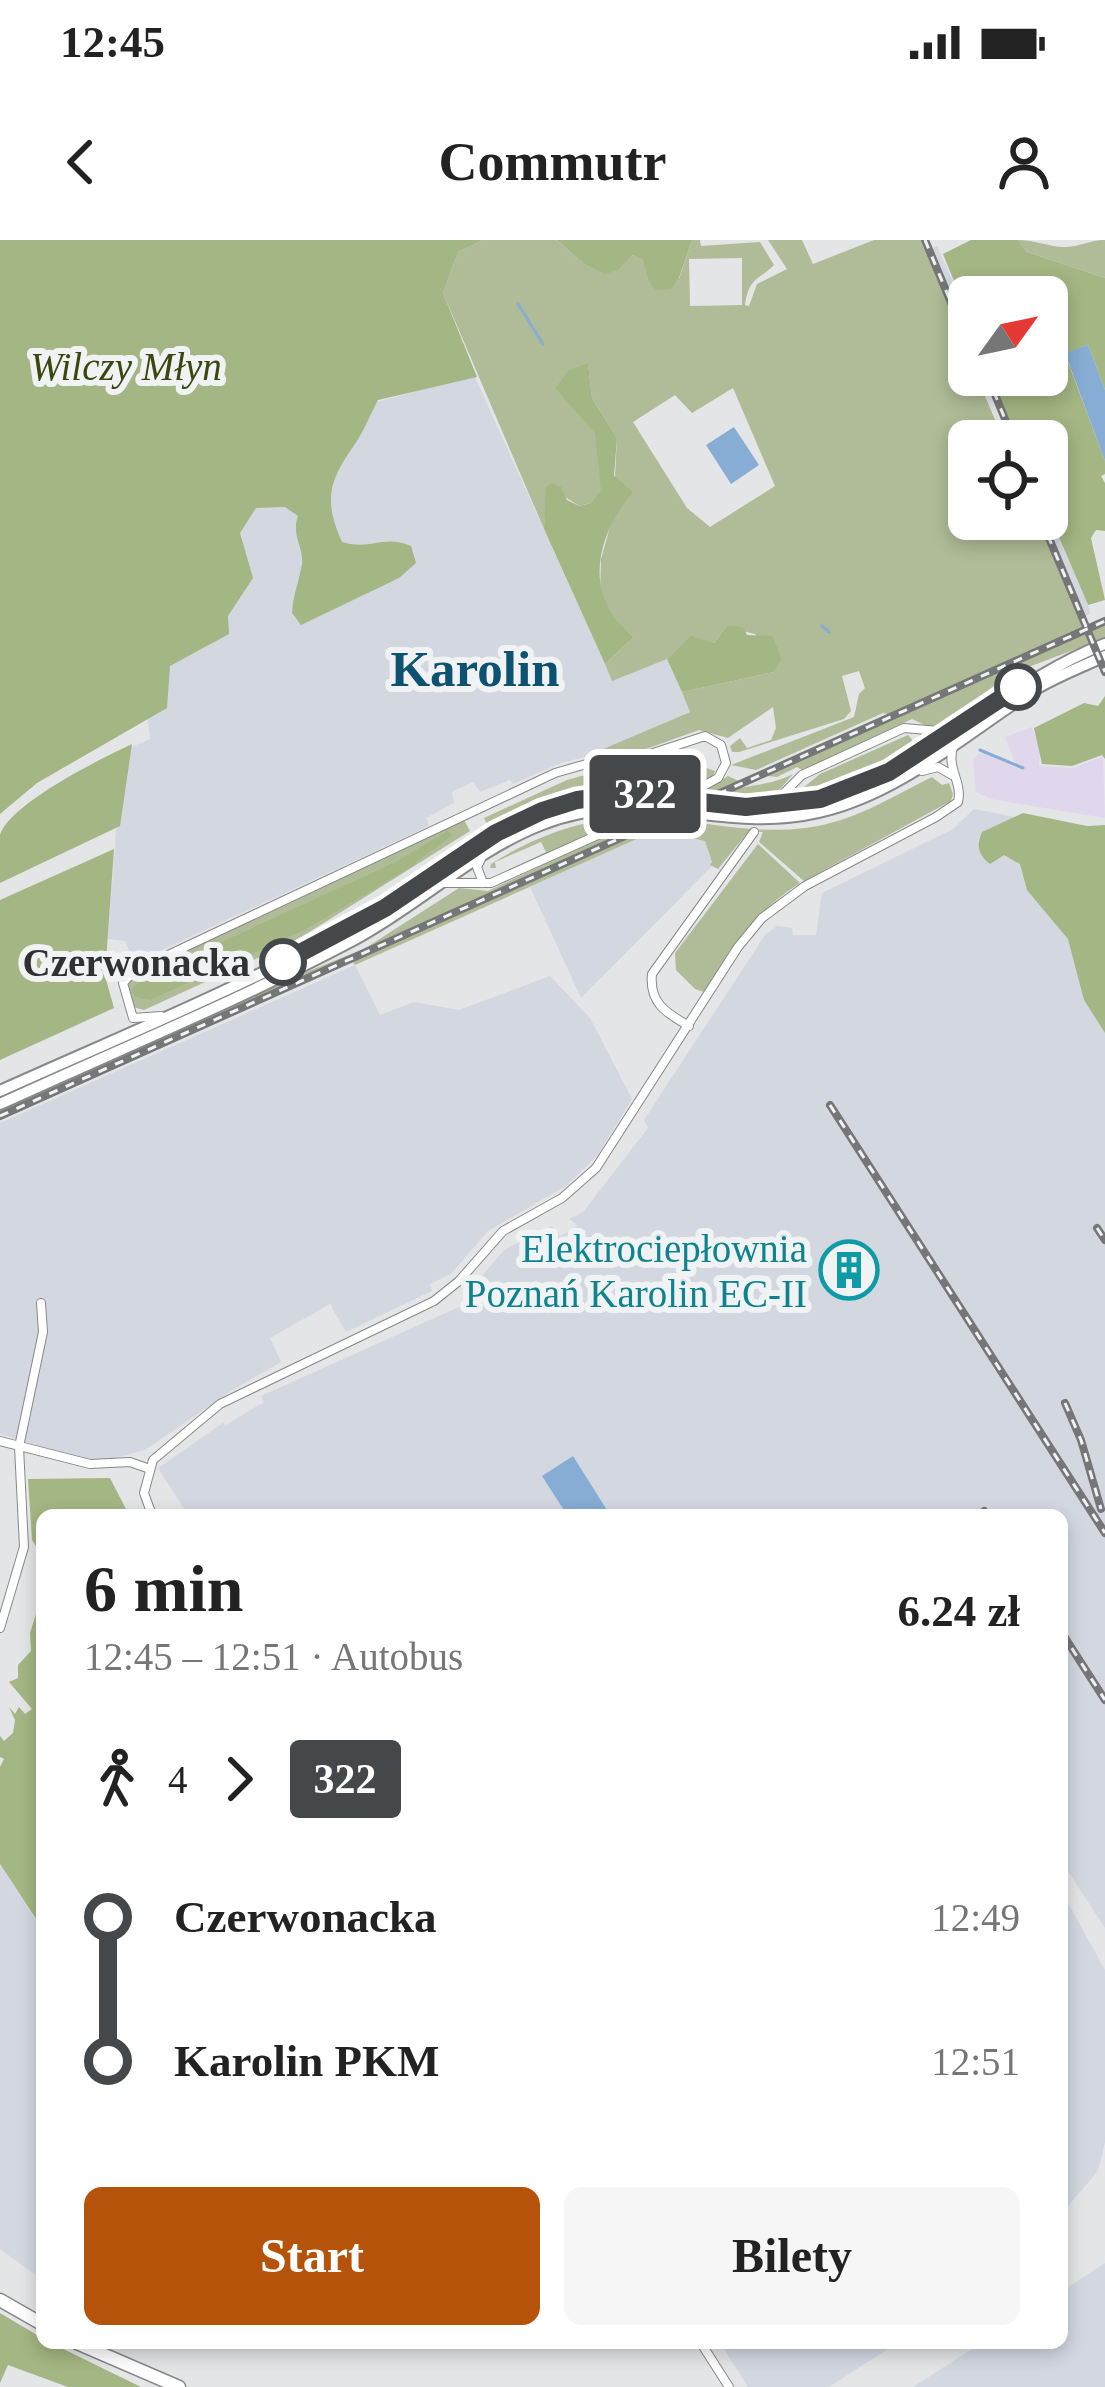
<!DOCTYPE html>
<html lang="pl">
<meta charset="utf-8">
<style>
body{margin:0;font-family:Georgia,serif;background:#f6f6f6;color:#222;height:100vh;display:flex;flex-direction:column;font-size:45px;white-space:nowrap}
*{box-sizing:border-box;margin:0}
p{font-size:39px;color:#767676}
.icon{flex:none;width:66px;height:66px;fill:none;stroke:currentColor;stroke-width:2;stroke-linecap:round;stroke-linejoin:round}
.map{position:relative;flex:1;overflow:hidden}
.drawer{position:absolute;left:36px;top:1269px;width:1032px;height:840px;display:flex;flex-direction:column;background:#fff;border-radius:18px;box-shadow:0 6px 18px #0003}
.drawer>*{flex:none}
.badge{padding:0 24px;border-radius:9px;font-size:42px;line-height:78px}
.needle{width:78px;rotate:57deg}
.buttons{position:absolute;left:948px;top:36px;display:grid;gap:24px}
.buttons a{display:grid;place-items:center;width:120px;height:120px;border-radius:18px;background:#fff;box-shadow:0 6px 18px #0003;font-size:60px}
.map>.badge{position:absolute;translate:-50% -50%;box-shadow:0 0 0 6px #fff}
.legs{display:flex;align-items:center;gap:18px;height:132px;padding:0 48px;font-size:39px}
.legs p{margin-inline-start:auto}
.head{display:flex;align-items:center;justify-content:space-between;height:204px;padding:0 48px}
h1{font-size:66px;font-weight:800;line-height:90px}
.action{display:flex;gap:24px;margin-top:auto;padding:24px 48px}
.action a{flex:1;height:138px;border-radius:18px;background:#b45309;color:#fff;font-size:48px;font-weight:800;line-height:138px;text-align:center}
.action a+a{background:#f6f6f6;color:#222}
ul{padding:0 48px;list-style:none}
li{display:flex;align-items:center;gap:42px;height:144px;font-size:45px}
li i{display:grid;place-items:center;width:18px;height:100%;margin:0 15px;background:currentColor}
li i::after{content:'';width:30px;height:30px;margin:-15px;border:9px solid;border-radius:50%;background:#fff}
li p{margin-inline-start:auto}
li:first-child i{background:linear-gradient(#0000 50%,currentColor 0)}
li:last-child i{background:linear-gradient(currentColor 50%,#0000 0)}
.status{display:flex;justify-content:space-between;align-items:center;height:84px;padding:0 60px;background:#fff;direction:ltr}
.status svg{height:33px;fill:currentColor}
header{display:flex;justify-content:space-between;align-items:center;height:156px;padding:0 48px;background:#fff;font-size:54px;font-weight:800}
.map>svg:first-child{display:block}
</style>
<div class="status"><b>12:45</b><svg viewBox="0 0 49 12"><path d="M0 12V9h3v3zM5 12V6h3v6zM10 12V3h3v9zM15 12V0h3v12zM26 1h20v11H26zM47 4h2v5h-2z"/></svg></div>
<header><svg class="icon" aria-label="back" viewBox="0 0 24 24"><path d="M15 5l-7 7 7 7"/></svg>Commutr<svg class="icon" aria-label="person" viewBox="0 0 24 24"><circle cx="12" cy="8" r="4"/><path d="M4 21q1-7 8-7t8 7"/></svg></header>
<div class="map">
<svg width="1105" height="2147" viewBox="0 0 1105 2147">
<rect width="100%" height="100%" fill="#e4e5e7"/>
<!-- commercial -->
<path fill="#e0d7ec" d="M 1032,487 L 1040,508 L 1039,526 L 1073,528 L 1103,516 L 1105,578 L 991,559 L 976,552 L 973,518 L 985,511 L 1015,523 L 1005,497 Z"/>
<!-- built -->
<path fill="#d3d7e0" d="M 937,6 L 969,78 L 969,118 L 928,19 L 926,11 Z
M 474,135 L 612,440 L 667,419 L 691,471 L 593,515 L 561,523 L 513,544 L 510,540 L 480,552 L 473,542 L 452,552 L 454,563 L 426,578 L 429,586 L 134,723 L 125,701 L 108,699 L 122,511 L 150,499 L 148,481 L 172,242 L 295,185 Z
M 1047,269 L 1089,368 L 1090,374 L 1079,379 L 1037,279 L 1047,279 Z
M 974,569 L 1105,594 L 1105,1688 L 1062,1622 L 1062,1275 L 188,1275 L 158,1228 L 223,1183 L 226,1185 L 264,1162 L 261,1156 L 470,1062 L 468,1052 L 505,1009 L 552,986 L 560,996 L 578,986 L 569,979 L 583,972 L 648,888 L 644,880 L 765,695 L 777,686 L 792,688 L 793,695 L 816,695 L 822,653 L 953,589 Z
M 657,590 L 705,601 L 713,625 L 581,758 L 530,647 Z
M 355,725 L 380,775 L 414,762 L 459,770 L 550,736 L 590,778 L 632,859 L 597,916 L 566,946 L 488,991 L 451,1034 L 430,1044 L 432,1051 L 346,1092 L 330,1064 L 270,1098 L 281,1122 L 234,1149 L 145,1210 L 97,1223 L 0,1194 L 0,883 Z
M 0,1625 L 42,1689 L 42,2040 L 0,2009 Z
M 1062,1659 L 1067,1661 L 1105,1730 L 1105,1902 L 1098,1931 L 1062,1973 Z
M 1105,2023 L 1105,2147 L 913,2147 L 981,2103 L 1062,2103 L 1062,2051 Z
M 720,2103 L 897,2103 L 829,2147 L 748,2147 Z"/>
<!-- green -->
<path fill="#afbc97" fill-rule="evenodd" d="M 483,0 L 557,0 L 583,23 L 632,15 L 644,19 L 648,40 L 679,39 L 692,0 L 700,0 L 701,6 L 760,2 L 774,25 C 758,41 749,37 745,65 L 749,66 L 757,44 L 787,29 L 768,0 L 802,0 L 813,24 L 874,0 L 922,0 L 969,118 L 969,135 L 976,135 L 1004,201 L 969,201 L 969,279 L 1037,279 L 1083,388 L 891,475 L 883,473 L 756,530 L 731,525 L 854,477 L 859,454 L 865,448 L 859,431 L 842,436 L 851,471 L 844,479 L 739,512 L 732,512 L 730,506 L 740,498 L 747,508 L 771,500 L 776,488 L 773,467 L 728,498 L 699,490 L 635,513 L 587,516 L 690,472 L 682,452 L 774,432 L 755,394 L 726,387 L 714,403 L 691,397 L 667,419 L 612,441 L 605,424 L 634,397 L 614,382 L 600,354 L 601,319 L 613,276 L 617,198 L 592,158 L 588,124 L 555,149 L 596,193 L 602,250 L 591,263 L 579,266 L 547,245 L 544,289 L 443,53 L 458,12 ZM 742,18 L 742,65 L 690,66 L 689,19 ZM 733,148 L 775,246 L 710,287 L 687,268 L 633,182 L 675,155 L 692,173 Z
M 1018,0 C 1034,0 1047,6 1062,7 C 1078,8 1089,0 1105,0 L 1105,38 L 1027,12 Z
M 1105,384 L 1105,398 L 1010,434 L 941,485 L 929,487 L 912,479 L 802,530 L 797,527 L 777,537 L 768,536 Z
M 908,495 L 914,502 C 888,542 822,555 779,561 C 717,558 614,545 558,560 C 462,587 391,675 294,707 L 490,589 L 484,578 L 567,540 L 592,533 L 639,527 L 676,517 L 715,531 L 712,537 L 693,547 L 700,552 L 728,536 L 741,542 L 720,555 C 748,542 766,548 793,534 L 775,555 L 792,557 L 820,534 Z
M 932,537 L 942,545 L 949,543 L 953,554 L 951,561 L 804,641 L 759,602 L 763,592 L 748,592 L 718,629 L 710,625 L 712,622 L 705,601 L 657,590 L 355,725 L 352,721 L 657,586 L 650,581 L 0,875 L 0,869 L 276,744 L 364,709 L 459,648 L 488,651 L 622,587 L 615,582 L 502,634 L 546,612 L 541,602 L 495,622 L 496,628 L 490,628 L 491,624 C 538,594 591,575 648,578 C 701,580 751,595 805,588 C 854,582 889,558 932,537 Z
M 464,580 L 470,591 L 295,701 L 144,770 L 133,767 L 127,745 L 133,736 Z
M 758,604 L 800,643 C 755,671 732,709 704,752 L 695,749 L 676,730 L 675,713 Z"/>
<!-- forest -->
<path fill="#a4b683" d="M 0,0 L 483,0 L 458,12 L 443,53 L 477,137 L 378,160 C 370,175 364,191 355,204 C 329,241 323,259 342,302 C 372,311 382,294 411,306 L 416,323 L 399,338 L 301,385 L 292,373 C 293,355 299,341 302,324 C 304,308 291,295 298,276 L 285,267 L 256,268 L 240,293 L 253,338 L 228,376 L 229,394 L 170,426 L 167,468 L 37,543 L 0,574 Z
M 557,0 L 692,0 L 679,38 L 671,49 L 656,50 L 648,40 L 643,19 L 632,15 L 618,30 L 605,34 L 583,23 Z
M 971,0 L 1018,0 L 1027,12 L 1105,38 L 1105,150 L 1088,105 L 1065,114 L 1105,221 L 1105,234 L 1101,236 L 1105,243 L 1105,291 L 1096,290 L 1091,298 L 1105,360 L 1088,365 L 1047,269 L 1047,201 L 1018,201 L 991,135 L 1047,135 L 1047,57 L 969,57 L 969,78 L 943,14 Z
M 588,123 L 592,158 L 617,198 L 614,236 L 633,252 C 595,296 582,359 634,397 L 605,424 L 544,289 L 546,246 L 552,243 L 561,247 L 567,260 L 579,266 L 591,263 L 601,250 L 595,193 L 555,149 L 568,131 Z
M 735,386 L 743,387 L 747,395 L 773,396 L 781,419 L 774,432 L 682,452 L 667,419 L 691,396 L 714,403 L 726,387 Z
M 1105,456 L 1105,519 L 1102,515 L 1072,526 L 1042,524 L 1034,488 L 1084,463 L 1098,466 Z
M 132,504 L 120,586 L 0,643 C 0,629 0,609 0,595 C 9,564 102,518 132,504 Z
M 1023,573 L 1087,586 L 1105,585 L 1105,793 L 1084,760 L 1068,699 L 1027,650 L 1020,624 L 1004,615 L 990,624 C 978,614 976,606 982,592 Z
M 447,591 L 452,595 C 440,607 427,611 413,626 L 306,689 L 150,760 L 136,757 L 131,749 L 143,738 L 398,621 Z
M 114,609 L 105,736 L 114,768 L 0,820 L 0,660 Z
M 110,1238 L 129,1275 L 42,1275 L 42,1315 L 32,1300 L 28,1239 Z
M 42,1355 L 42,1688 L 0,1624 L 0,1527 L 4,1519 L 0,1517 L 0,1496 L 4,1501 L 13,1493 L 15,1480 L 9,1467 L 15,1474 L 19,1467 L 25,1474 L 32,1469 L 9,1442 L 18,1438 L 18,1425 L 31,1411 L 30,1393 Z
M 0,2073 L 42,2098 L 42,2103 L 51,2103 L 141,2147 L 68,2147 L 8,2125 L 0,2143 Z"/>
<!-- water -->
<path fill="#87add5" d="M 1088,105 L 1105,150 L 1105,221 L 1065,113 Z
M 734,187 L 759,225 L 731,244 L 706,205 Z
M 573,1216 L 610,1275 L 567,1275 L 542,1236 Z"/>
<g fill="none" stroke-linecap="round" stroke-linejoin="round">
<!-- stream -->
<path stroke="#87add5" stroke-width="3" d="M 518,64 L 543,104
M 822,386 L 829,392
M 980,510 L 1023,528"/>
<!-- minor-tunnel -->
<path stroke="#c0c1c3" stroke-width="8" stroke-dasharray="8 4" stroke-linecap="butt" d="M 620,585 L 696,550"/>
<!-- minor casing -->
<g stroke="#878889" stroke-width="10">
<path id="minor" d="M 922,531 L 938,527 L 952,535
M 780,557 L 802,535 L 904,488 L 950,492
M 482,617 L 477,627 L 483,643
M 445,643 L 491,643 L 620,585
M 133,778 L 123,743 L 134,731 L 555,533 L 590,523 L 647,515 L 705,496 L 721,505 L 726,523 L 718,538 L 696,550
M 133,778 L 161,776
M 689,786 C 666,773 649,763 652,734 L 754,592
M 0,1201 L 90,1224 L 130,1222 L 147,1228
M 152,1275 L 144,1253 L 153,1220 L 220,1164 L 434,1061 L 459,1041 L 503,991 L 562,958 L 596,928 L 738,707 L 762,678 L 805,646 L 936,577 L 958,562 C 963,541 945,528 954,504
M 0,1388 L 24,1307 L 19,1207 L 43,1092 L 41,1063
M 701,2103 L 729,2147"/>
</g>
<!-- secondary casing -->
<g stroke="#878889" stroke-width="14">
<path id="secondary" d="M 0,851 C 118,798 240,748 354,686 C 418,651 473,597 540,572 C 579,557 624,550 665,555 C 718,561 765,572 818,559 C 920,535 1004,443 1105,404
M 0,864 C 118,810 240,760 355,699 C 418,665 474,611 540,585 C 643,544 720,595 819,572 C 902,553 968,491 1039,447 C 1060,435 1083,426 1105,416"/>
</g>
<!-- primary casing -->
<g stroke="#878889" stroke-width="15">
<path id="primary" d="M 0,2060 L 42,2084
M 77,2103 L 179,2147"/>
</g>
<!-- minor -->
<use href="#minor" stroke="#fff" stroke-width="8"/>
<!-- secondary -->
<use href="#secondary" stroke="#fff" stroke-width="10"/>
<!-- primary -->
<use href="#primary" stroke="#fff" stroke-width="12"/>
<!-- rail casing -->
<g stroke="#757677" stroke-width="8">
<path id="rail" d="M 925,0 L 969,106
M 987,135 L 1014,201
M 1041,279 L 1105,432
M 718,554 L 1105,381
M 830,865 L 1105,1293
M 0,876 L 654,583
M 1097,988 L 1105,1000
M 1065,1163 L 1081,1200 L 1101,1269
M 984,1271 L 986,1275
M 1062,1393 L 1105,1460"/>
</g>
<!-- rail -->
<use href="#rail" stroke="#f1f2f4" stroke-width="3" stroke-dasharray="9" stroke-linecap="butt"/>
</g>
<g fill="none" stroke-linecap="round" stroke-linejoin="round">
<!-- line-1 casing -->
<g stroke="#fff" stroke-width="27">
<path id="line-1" d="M 283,722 L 385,668 L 496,593 L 542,571 L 577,560 L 628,554 L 746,567 L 820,559 L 889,532 L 1018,447"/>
</g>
<!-- line-1 -->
<use href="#line-1" stroke="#45484a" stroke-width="18"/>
</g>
<!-- icons -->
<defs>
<g id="building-ring" transform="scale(3)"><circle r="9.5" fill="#f1f2f4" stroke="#0f9aa8" stroke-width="1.5"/><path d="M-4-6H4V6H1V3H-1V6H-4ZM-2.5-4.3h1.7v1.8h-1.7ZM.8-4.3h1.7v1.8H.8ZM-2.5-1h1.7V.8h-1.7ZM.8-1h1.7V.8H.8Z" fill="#0f9aa8"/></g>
</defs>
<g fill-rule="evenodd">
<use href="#building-ring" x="849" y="1030"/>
</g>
<!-- markers -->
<g fill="#fff" stroke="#45484a" stroke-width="6">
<circle cx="1018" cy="447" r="21"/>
<circle cx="283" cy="722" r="21"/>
</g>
<g text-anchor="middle" stroke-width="12" stroke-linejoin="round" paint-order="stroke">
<!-- park labels -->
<g font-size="39" font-style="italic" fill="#38480f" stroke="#f1f2f4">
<text x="126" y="140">Wilczy Młyn</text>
</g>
<!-- stop labels -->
<g font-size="39" font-weight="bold" fill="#313132" stroke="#f1f2f4" text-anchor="end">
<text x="250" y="736">Czerwonacka</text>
</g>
<!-- culture labels -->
<g font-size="39" fill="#0d838f" stroke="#f1f2f4" text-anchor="end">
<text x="807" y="1022">Elektrociepłownia<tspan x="807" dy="45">Poznań Karolin EC-II</tspan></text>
</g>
<!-- district labels -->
<g font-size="51" font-weight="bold" fill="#0d5270" stroke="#f1f2f4">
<text x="475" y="446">Karolin</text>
</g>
</g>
</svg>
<div class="buttons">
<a><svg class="needle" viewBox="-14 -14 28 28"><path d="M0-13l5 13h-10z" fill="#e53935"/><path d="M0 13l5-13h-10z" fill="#767676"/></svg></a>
<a><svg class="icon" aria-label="locate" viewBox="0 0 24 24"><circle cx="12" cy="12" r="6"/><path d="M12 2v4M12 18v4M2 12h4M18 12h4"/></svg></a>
</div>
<b class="badge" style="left:645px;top:554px;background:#45484a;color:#fff">322</b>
<section class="drawer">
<div class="head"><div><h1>6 min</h1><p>12:45 – 12:51 · Autobus</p></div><b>6.24 zł</b></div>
<div class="legs"><svg class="icon" aria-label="walk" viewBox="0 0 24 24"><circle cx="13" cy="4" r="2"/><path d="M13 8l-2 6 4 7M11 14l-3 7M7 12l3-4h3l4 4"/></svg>4<svg class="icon" aria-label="forward" viewBox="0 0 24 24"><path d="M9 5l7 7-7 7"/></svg><b class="badge" style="background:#45484a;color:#fff">322</b></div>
<ul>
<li><i style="color:#45484a"></i><b>Czerwonacka</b><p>12:49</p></li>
<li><i style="color:#45484a"></i><b>Karolin PKM</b><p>12:51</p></li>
</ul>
<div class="action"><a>Start</a><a>Bilety</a></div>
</section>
</div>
